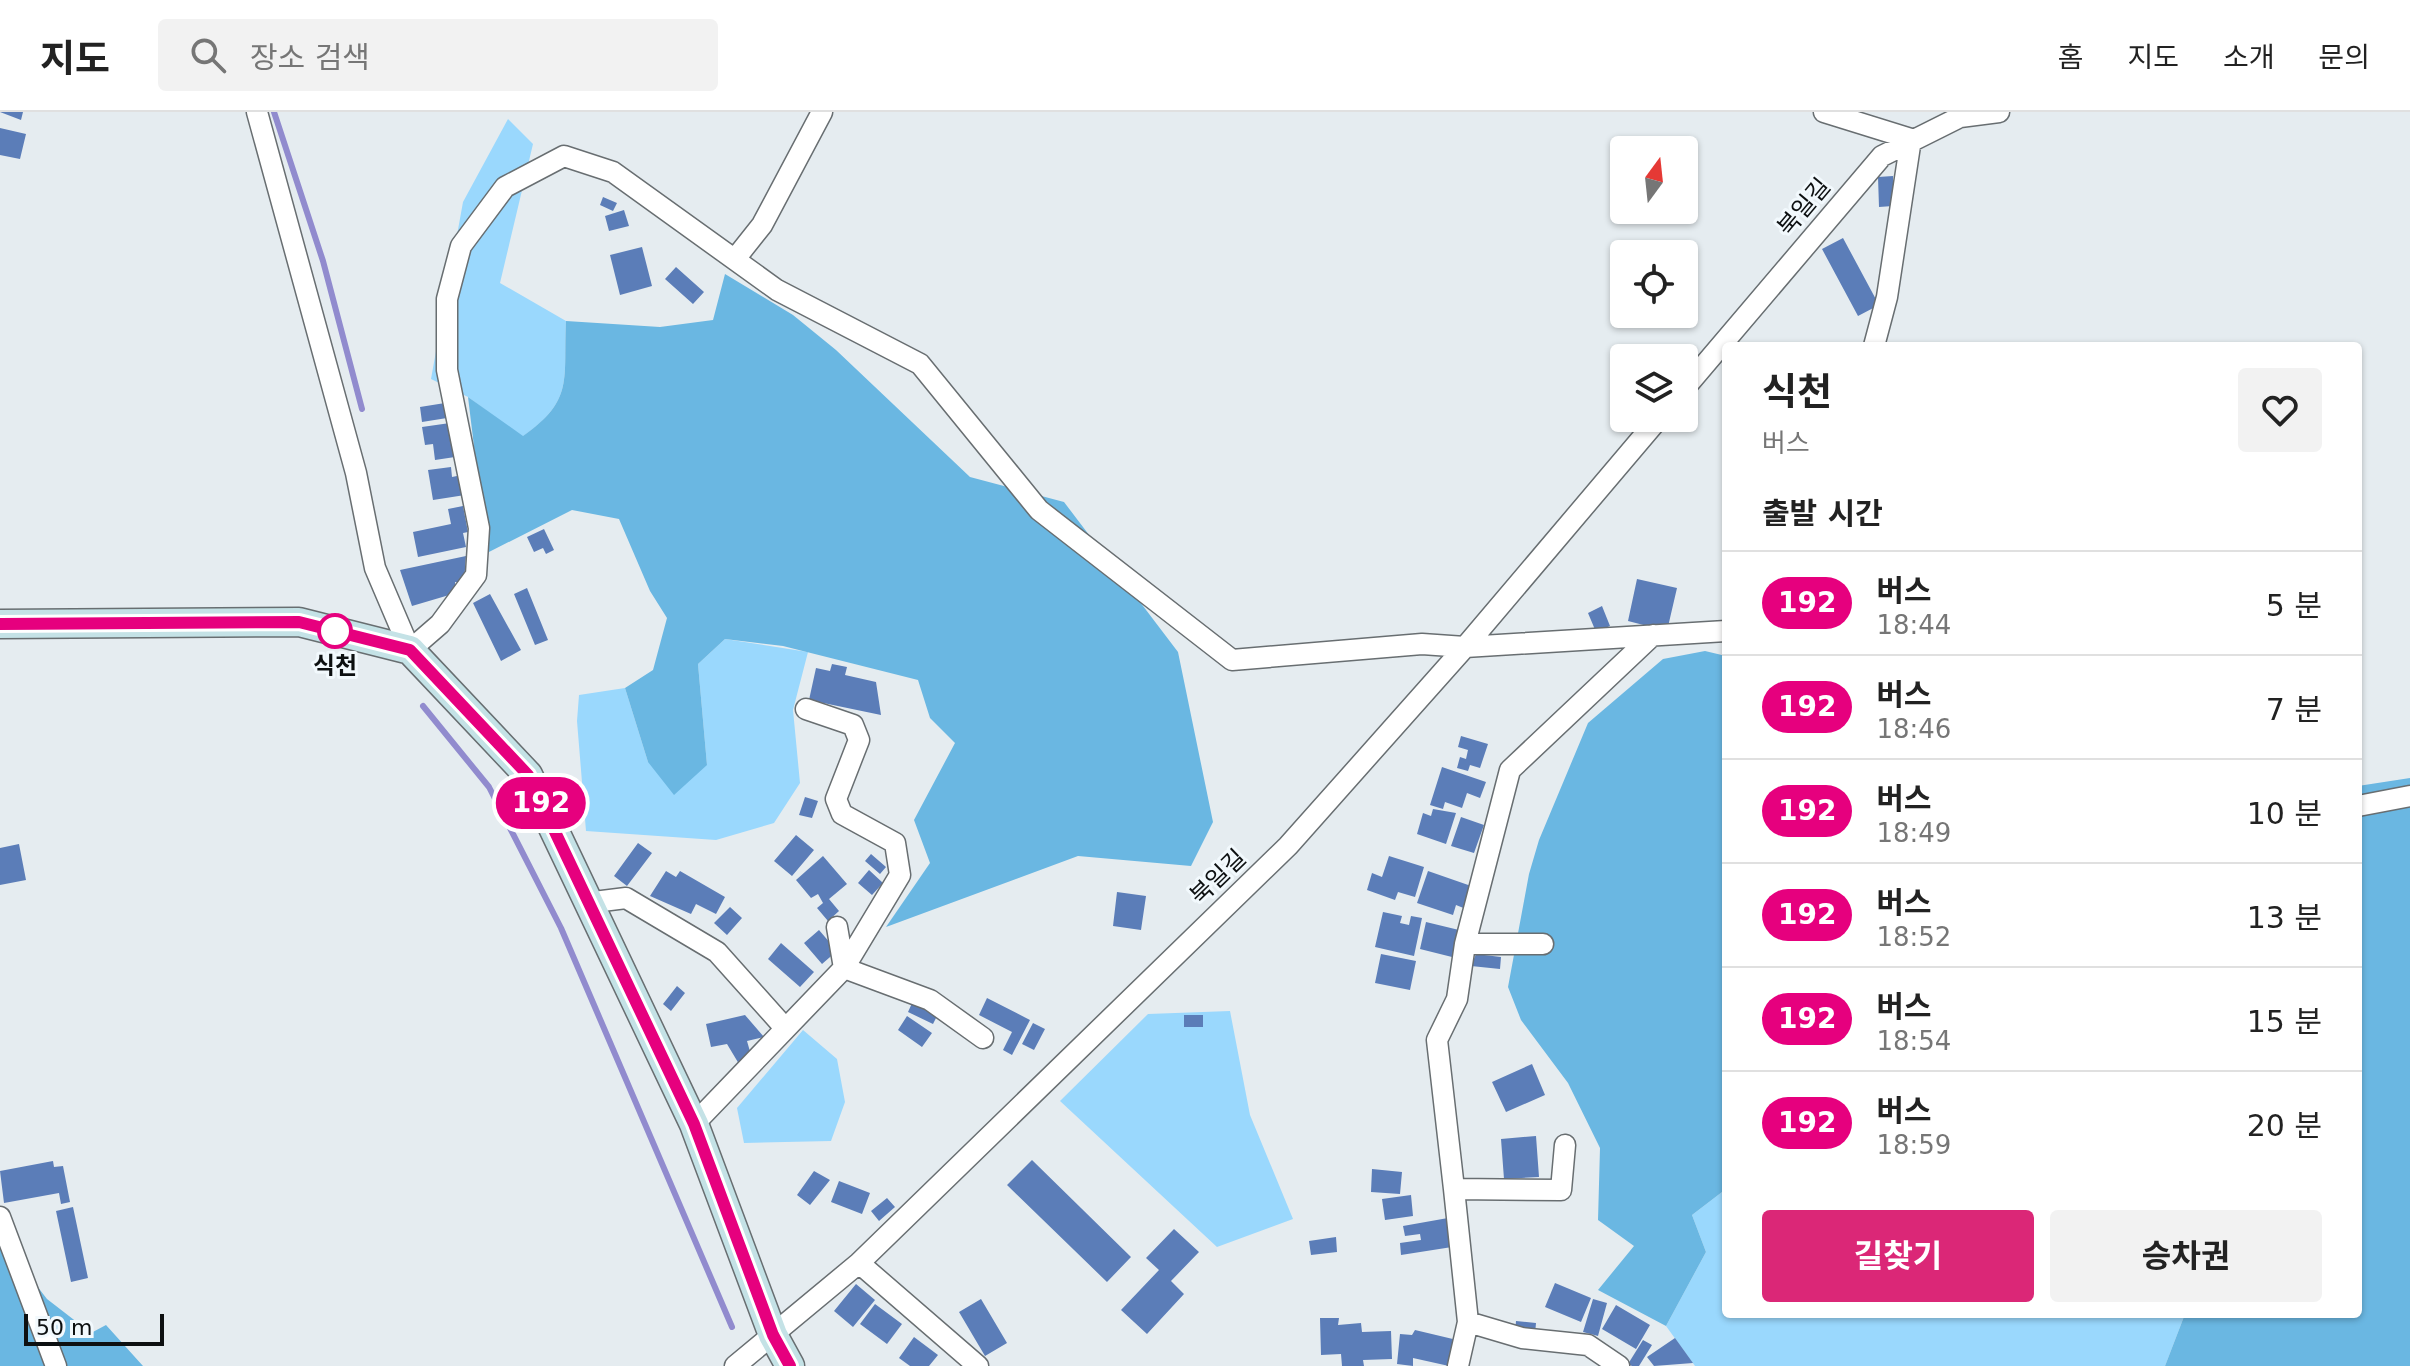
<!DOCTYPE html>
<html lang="ko">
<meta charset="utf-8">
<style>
body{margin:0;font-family:"DejaVu Sans","Noto Sans KR",sans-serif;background:#f2f2f2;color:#222;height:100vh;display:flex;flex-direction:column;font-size:30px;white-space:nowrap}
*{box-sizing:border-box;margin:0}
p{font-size:26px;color:#767676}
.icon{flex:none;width:44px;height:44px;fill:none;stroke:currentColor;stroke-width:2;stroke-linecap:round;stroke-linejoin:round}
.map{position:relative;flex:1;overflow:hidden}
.details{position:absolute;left:1722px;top:230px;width:640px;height:976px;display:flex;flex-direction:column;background:#fff;border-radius:8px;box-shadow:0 2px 6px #0004}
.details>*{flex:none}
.badge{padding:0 16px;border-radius:26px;font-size:28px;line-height:52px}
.needle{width:52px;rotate:15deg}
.tools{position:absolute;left:1610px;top:24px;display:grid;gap:16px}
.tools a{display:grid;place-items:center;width:88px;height:88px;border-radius:8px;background:#fff;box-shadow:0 2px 6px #0004;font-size:40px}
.scale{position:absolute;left:24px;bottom:20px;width:140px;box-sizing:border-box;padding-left:8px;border:4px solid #0d1011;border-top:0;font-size:22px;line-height:28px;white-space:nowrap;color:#0d1011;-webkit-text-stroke:6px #f2f9fd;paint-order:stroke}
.map>.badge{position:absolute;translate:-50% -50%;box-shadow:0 0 0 4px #fff}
h2{padding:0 40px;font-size:30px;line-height:72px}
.round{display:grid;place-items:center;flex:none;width:84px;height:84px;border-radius:8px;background:#f2f2f2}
.summary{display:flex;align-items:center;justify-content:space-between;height:136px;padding:0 40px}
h1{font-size:38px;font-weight:700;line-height:60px}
.primary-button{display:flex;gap:16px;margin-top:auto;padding:16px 40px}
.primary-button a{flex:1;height:92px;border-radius:8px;background:#db2777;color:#fff;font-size:32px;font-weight:700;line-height:92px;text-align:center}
.primary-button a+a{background:#f2f2f2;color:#222}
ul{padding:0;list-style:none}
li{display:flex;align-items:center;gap:24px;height:104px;padding:0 40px;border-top:2px solid #e0e0e0}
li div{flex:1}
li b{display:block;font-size:30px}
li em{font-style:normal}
li .badge{min-width:88px;font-weight:700;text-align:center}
header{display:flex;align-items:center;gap:48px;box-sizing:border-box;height:112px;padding:0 40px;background:#fff;border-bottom:2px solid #e0e0e0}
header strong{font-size:38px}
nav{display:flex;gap:44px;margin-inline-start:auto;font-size:28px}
.search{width:560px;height:72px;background:#f2f2f2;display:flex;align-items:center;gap:20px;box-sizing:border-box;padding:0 28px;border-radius:8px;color:#767676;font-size:30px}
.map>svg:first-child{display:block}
</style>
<header>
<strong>지도</strong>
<div class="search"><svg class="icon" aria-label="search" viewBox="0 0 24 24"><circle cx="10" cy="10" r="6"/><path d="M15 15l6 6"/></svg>장소 검색</div>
<nav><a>홈</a><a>지도</a><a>소개</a><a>문의</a></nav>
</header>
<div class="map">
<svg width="2410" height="1254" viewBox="0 0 2410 1254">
<rect width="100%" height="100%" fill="#e5ecf0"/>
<!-- green -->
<path fill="#9ad8fd" d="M 508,7 L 533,32 L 500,171 L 566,209 C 563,268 575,288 522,325 L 468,285 L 431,267 L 463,90 Z
M 725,527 L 808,540 L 793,598 L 800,671 L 774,711 L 716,728 L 586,719 L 577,609 L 579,583 L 625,576 L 648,650 L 707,653 L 698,552 Z
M 1230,899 L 1250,1003 L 1293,1107 L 1217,1135 L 1060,989 L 1148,902 Z
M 803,918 L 837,947 L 845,990 L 831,1029 L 744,1031 L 737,996 Z
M 1726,1077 L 1726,1202 L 2185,1202 L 2165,1254 L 1695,1254 L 1666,1214 L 1706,1140 L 1692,1103 Z"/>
<!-- forest -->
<path fill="#6ab7e2" d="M 725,162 L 793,203 L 836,238 L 970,365 L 1064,390 L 1178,540 L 1213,710 L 1191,754 L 1078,744 L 886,815 L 930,751 L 914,708 L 955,631 L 930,606 L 918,568 L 783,534 L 725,527 L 698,552 L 707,653 L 674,683 L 648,650 L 625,576 L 653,558 L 667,506 L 650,479 L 619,407 L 572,398 L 487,441 L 468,285 L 523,324 C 575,288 563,267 566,209 L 660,215 L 713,208 Z
M 1705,539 L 1726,544 L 1726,1077 L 1692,1103 L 1706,1140 L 1666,1214 L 1598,1178 L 1634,1134 L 1598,1108 L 1600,1036 L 1568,971 L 1521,908 L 1508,875 L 1529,762 L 1539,728 L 1588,611 L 1663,547 Z
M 2410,666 L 2410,1254 L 2165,1254 L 2185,1202 L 2358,1202 L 2358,674 Z
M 0,1126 L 47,1187 L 91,1221 L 106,1213 L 143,1254 L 0,1254 Z"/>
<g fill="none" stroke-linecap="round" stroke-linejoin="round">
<!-- stream -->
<path stroke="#918bce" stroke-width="6" d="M 274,0 L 323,149 L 362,297
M 423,594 L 489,675 L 561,816 L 732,1215"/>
</g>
<!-- building -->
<path fill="#5b7db8" d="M 0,0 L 23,0 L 21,8 Z
M 0,16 L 26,22 L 20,47 L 0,43 Z
M 1893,64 L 1893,94 L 1879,95 L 1878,65 Z
M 603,85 L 617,91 L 613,99 L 600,93 Z
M 624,98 L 629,114 L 609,119 L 605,104 Z
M 1843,126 L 1879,193 L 1858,204 L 1822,137 Z
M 642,135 L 652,174 L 620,183 L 610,143 Z
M 676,155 L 704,180 L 693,192 L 665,167 Z
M 445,291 L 447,306 L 422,310 L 420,295 Z
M 450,311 L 455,345 L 435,348 L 433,332 L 425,333 L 422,315 Z
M 451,355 L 452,365 L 462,363 L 465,383 L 433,388 L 428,358 Z
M 463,394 L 468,420 L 463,421 L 466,435 L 418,445 L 413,420 L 451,412 L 448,397 Z
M 544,417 L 554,438 L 546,442 L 543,436 L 534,440 L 527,425 Z
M 466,444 L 464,470 L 455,470 L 456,481 L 412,494 L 400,458 Z
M 1637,467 L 1677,476 L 1667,519 L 1628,509 Z
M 527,476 L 548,528 L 535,533 L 514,482 Z
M 490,482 L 521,538 L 501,549 L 473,491 Z
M 1602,494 L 1610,514 L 1596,520 L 1588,501 Z
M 832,552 L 847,555 L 845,563 L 876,570 L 881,603 L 809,588 L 816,556 L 830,559 Z
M 1461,624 L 1488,632 L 1480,656 L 1470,653 L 1468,659 L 1457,656 L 1460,645 L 1466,647 L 1468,638 L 1458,635 Z
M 1442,655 L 1486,670 L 1480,686 L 1467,681 L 1462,696 L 1445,690 L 1443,697 L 1430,693 Z
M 805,685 L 818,689 L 812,706 L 799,703 Z
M 1433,697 L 1456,701 L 1446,732 L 1417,722 L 1423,701 L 1431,704 Z
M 1461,705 L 1484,713 L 1474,741 L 1451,734 Z
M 796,723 L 814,738 L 792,764 L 774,749 Z
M 638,731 L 652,741 L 627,774 L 614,764 Z
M 19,732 L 26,768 L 0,773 L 0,736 Z
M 871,742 L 886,755 L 880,762 L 865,749 Z
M 823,744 L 847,772 L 829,787 L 839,799 L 828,809 L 817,796 L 823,791 L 818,782 L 811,786 L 796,768 Z
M 1389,744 L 1424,755 L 1415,785 L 1398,780 L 1395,788 L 1367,778 L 1372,761 L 1382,765 Z
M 869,758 L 883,771 L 872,783 L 858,771 Z
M 666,759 L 676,765 L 680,759 L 725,785 L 716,802 L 696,792 L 691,802 L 650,784 Z
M 1428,759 L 1474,775 L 1466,797 L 1456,793 L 1453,803 L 1417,791 Z
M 1117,780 L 1146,784 L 1141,818 L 1113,814 Z
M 730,795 L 742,806 L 727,823 L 714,811 Z
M 1383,800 L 1402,804 L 1400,811 L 1409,813 L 1411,804 L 1422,806 L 1414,844 L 1375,835 Z
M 1426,810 L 1459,818 L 1452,845 L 1420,837 Z
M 819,818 L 837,839 L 822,852 L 804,831 Z
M 781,831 L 814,860 L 800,875 L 768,847 Z
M 1381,842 L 1416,849 L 1410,878 L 1375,871 Z
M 1476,842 L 1501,845 L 1500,857 L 1471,854 Z
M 677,874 L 685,881 L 671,899 L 663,892 Z
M 987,886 L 1030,908 L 1012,943 L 1003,938 L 1012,920 L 979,903 Z
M 913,889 L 938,902 L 933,912 L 908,900 Z
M 745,903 L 764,925 L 747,929 L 751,943 L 739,952 L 727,932 L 711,935 L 706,912 Z
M 1184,903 L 1203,903 L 1203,915 L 1184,915 Z
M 907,904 L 932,921 L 922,935 L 898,918 Z
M 1033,911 L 1045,917 L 1034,938 L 1022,932 Z
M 1532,952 L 1545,983 L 1506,1000 L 1492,970 Z
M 1536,1024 L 1539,1065 L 1504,1067 L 1501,1027 Z
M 1032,1048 L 1131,1145 L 1107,1170 L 1007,1073 Z
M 53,1049 L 54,1055 L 63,1054 L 70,1090 L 61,1092 L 59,1081 L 4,1091 L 0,1059 Z
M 1372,1057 L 1402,1060 L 1400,1082 L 1371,1080 Z
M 814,1059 L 830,1068 L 810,1093 L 797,1083 Z
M 839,1069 L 870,1081 L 862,1102 L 831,1090 Z
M 1411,1083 L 1413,1104 L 1385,1108 L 1382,1087 Z
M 887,1086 L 895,1095 L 879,1109 L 871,1099 Z
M 73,1095 L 88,1166 L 71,1170 L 56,1099 Z
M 1448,1106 L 1452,1135 L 1401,1143 L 1400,1131 L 1421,1128 L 1420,1122 L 1405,1124 L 1403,1114 Z
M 1174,1117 L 1199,1140 L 1171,1169 L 1184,1182 L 1147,1222 L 1121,1198 L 1159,1158 L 1146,1146 Z
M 1336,1125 L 1337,1140 L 1311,1143 L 1309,1129 Z
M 1555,1171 L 1591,1186 L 1581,1210 L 1545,1195 Z
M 856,1172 L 875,1188 L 853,1215 L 834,1199 Z
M 981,1187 L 1007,1231 L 985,1244 L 959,1200 Z
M 1593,1187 L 1607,1191 L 1598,1224 L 1583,1220 Z
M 875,1192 L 902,1212 L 887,1232 L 860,1212 Z
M 1616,1193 L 1650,1213 L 1636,1237 L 1602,1217 Z
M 1320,1206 L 1339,1206 L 1338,1213 L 1361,1211 L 1362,1220 L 1391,1219 L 1392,1247 L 1363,1248 L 1364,1254 L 1342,1254 L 1341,1242 L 1321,1243 Z
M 1516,1209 L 1536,1211 L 1535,1222 L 1515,1220 Z
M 1415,1218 L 1457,1228 L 1449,1254 L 1413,1246 L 1413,1254 L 1397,1252 L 1400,1222 L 1412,1223 Z
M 914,1225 L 938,1243 L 929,1254 L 910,1254 L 899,1246 Z
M 1675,1226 L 1693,1251 L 1654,1254 L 1647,1245 Z
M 1643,1228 L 1652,1233 L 1639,1254 L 1632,1254 L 1628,1252 Z"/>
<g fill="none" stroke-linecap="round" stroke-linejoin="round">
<!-- street casing -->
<g stroke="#686e71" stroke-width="23">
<path id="street" d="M 257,0 L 356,361 L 375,456 L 410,538 L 440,512 L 476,463 L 479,416 L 447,258 L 447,187 L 461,134 L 505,75 L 564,44 L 613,60 L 777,178 L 920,252 L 1039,398 L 1232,548 L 1422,532 L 1465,535 L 1726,519
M 1824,0 L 1911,27 L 1887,185 L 1874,234
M 735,147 L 762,113 L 822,0
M 1684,277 L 1882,44 L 1960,5 L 1999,0
M 806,597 L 853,613 L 859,628 L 836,687 L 842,702 L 895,731 L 900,763 L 844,856 L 930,888 L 983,926
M 2358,694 L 2410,684
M 586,791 L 626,786 L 717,840 L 785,916
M 1465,832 L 1543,832
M 694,1012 L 844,856 L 837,815
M 1565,1033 L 1561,1078 L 1454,1077 L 1437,928 L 1457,887 L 1465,832 L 1510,658 L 1653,523
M 1454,1077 L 1468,1210 L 1458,1254
M 0,1105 L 56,1254
M 859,1151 L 978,1254
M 1468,1210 L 1522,1226 L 1588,1233 L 1619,1254
M 735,1254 L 859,1151 L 1288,734 L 1465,535 L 1659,306"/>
</g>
<!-- secondary casing -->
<g stroke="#686e71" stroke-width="31">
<path id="secondary" d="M 0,512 L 299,510 L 410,538 L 528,663 L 694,1012 L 773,1223 L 790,1254"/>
</g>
<!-- street -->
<use href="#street" stroke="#fff" stroke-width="20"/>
<!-- secondary -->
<use href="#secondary" stroke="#c4e2e6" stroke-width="28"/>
</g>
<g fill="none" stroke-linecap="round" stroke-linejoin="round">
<!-- line casing -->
<g stroke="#fff" stroke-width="18">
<path id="line" d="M 0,512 L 299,510 L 410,538 L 528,663 L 694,1012 L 773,1223 L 790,1254"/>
</g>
<!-- line -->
<use href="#line" stroke="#e6007e" stroke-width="12"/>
</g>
<!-- markers -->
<circle fill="#fff" stroke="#e6007e" stroke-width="4" cx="335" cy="519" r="16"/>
<g text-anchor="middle" stroke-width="6" stroke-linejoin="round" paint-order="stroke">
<!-- street labels -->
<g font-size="24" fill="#0d1011" stroke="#f2f9fd">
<text transform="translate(1804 95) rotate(-50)" y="8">북일길</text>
<text transform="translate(1218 765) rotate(-44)" y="8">북일길</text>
</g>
<!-- stop labels -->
<g font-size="24" font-weight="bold" fill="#0d1011" stroke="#f2f9fd">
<text x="335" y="562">식천</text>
</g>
</g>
</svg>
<div class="tools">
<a><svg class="needle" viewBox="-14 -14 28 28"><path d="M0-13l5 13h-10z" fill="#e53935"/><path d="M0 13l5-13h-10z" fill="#767676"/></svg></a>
<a><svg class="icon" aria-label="locate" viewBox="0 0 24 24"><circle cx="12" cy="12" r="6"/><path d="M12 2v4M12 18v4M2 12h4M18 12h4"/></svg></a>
<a><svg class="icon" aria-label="layers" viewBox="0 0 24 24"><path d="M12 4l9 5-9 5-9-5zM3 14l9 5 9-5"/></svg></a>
</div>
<div class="scale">50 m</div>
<b class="badge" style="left:541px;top:691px;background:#e6007e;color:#fff">192</b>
<section class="details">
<div class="summary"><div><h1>식천</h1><p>버스</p></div><a class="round"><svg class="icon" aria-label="heart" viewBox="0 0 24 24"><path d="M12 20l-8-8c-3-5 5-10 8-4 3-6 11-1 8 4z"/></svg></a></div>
<h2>출발 시간</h2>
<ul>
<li><span class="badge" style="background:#e6007e;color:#fff">192</span><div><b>버스</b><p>18:44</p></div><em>5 분</em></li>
<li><span class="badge" style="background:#e6007e;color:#fff">192</span><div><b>버스</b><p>18:46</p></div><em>7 분</em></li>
<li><span class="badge" style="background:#e6007e;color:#fff">192</span><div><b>버스</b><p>18:49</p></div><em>10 분</em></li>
<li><span class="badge" style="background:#e6007e;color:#fff">192</span><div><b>버스</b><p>18:52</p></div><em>13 분</em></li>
<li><span class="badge" style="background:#e6007e;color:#fff">192</span><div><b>버스</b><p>18:54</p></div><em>15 분</em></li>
<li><span class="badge" style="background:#e6007e;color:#fff">192</span><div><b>버스</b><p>18:59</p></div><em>20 분</em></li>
</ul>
<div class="primary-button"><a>길찾기</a><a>승차권</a></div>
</section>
</div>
